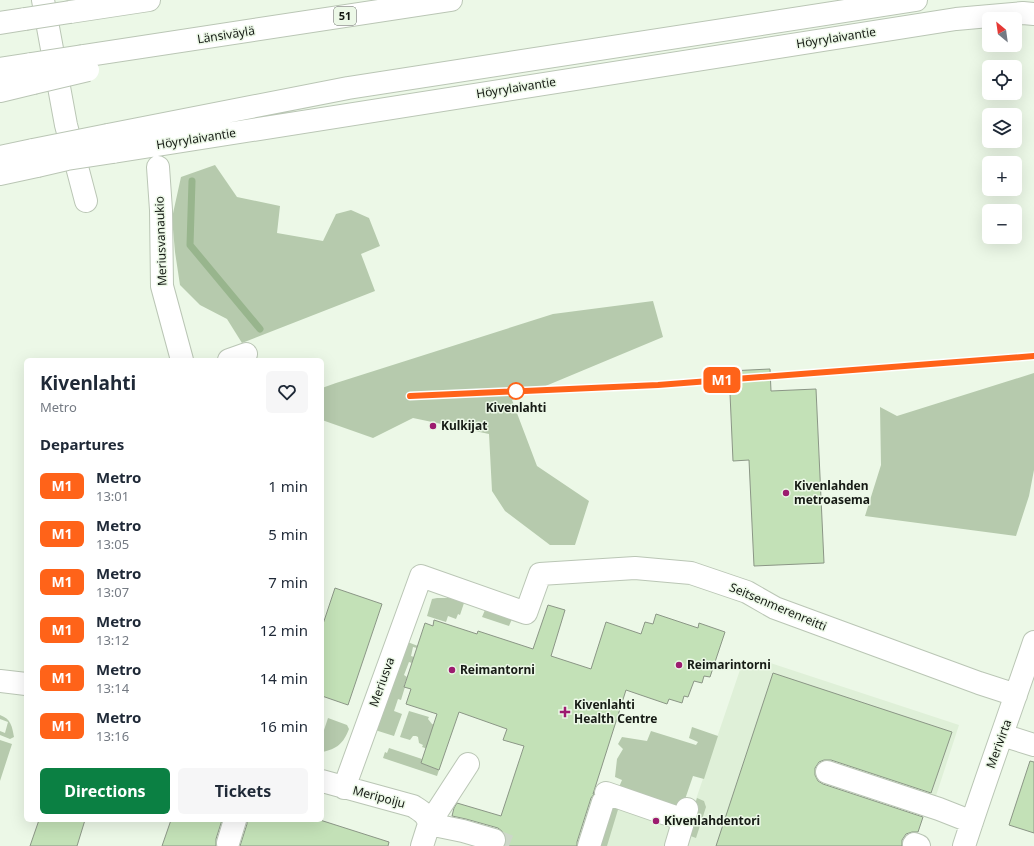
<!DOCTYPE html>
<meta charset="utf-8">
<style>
body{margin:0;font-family:"Noto Sans",sans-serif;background:#f6f6f7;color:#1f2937;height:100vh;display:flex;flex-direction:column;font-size:15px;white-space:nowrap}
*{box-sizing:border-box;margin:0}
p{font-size:13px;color:#747a83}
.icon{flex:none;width:22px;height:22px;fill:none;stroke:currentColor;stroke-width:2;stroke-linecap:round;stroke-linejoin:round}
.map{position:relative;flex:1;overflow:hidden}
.details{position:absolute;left:24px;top:358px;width:300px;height:464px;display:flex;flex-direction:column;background:#fff;border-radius:6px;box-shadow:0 4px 16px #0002}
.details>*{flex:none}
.badge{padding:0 8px;border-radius:6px;font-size:14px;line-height:26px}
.needle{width:26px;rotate:331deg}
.buttons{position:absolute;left:982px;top:12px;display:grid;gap:8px}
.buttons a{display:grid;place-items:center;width:40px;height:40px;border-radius:6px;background:#fff;box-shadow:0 4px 16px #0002;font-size:20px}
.map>.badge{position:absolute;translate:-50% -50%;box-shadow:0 0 0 2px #fff}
h2{padding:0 16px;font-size:15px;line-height:36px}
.round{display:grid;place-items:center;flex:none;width:42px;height:42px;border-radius:6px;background:#f6f6f7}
.headline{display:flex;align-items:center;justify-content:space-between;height:68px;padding:0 16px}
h1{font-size:19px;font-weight:700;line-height:30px}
.primary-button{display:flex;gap:8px;margin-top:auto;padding:8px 16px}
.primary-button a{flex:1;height:46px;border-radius:6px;background:#0b8043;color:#fff;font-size:16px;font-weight:700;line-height:46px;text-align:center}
.primary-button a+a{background:#f6f6f7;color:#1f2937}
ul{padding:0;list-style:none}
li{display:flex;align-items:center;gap:12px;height:48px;padding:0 16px}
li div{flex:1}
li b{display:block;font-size:15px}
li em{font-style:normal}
li .badge{min-width:44px;font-weight:700;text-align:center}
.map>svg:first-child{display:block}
</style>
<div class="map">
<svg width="1034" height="846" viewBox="0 0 1034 846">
<rect width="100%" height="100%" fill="#ecf8e7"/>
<!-- built -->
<path fill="#dff0d8" d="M 761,660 L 959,725 L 934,802 L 817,761 L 788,846 L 492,846 L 516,769 L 596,795 L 692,811 L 742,664 Z"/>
<!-- green -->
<path fill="#b6caad" d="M 215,165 L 237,197 L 280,206 L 277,233 L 323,241 L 336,214 L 351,210 L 369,218 L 380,246 L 361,254 L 375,291 L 242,343 L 227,319 L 200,305 L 180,285 L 175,252 L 172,218 L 181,177 Z
M 653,301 L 663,337 L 512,400 L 537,466 L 589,501 L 575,545 L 550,545 L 505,511 L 492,491 L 489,434 L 413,418 L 373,438 L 322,420 L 322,388 L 336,383 L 553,314 Z
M 1034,373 L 1034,470 L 1029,496 L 1016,536 L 865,516 L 881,465 L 880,407 L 897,416 Z
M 437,598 L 451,598 L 464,603 L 460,615 L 458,614 L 456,619 L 448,616 L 446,622 L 427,616 L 432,599 Z
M 485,610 L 512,619 L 509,626 L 482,617 Z
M 405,641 L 418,646 L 417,648 L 413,647 L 411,656 L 414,657 L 412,663 L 409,662 L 404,675 L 407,677 L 404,686 L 405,687 L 401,700 L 398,699 L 394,711 L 402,714 L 394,736 L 375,730 Z
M 409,711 L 429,717 L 428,719 L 432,724 L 439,726 L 434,751 L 422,747 L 423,745 L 419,743 L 418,737 L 416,736 L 413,736 L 410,740 L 400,737 Z
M 0,715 C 11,719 12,726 14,737 L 10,739 L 0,735 L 0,731 L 5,733 L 8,722 L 0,719 Z
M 328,718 L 347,725 L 349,729 C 343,744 337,749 322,752 L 322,736 Z
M 692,727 L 718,736 L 704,779 L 693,776 L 682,808 L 619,787 L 622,780 L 615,777 L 617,759 L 623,749 L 618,744 L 622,737 L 647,741 L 651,731 L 696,745 L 698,742 L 689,738 Z
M 0,740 L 12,744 L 0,781 Z
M 389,748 L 422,759 L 421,763 L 439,770 L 437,776 L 383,758 L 385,752 L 387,753 Z
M 697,798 L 704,801 L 706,807 L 696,838 L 685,834 Z
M 609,800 L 620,803 L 607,846 L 595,846 Z"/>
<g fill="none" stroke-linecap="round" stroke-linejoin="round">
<!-- stream -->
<path stroke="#98b58d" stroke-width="7" d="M 192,181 L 190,245 L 260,329"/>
</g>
<!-- building -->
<path fill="#c3e1b7" stroke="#8b9686" d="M 770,369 L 771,391 L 816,389 L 824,563 L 754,566 L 749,460 L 733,461 L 729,371 Z
M 335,588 L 382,604 L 348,705 L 322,696 L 322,627 Z
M 548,605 L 565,610 L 551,656 L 591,669 L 606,622 L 641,634 L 645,622 L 653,624 L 656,614 L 698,628 L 699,623 L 725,632 L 710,677 L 704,676 L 702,683 L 694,681 L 688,697 L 684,696 L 682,703 L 669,699 L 667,704 L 626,690 L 593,794 L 594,794 L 591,798 L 577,842 L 577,846 L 505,846 L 506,843 L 506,837 L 503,832 L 498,828 L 466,819 L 452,816 L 454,808 L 457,803 L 501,816 L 524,746 L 503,740 L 507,729 L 459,712 L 439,770 L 421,763 L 437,714 L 406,704 L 411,689 L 404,687 L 425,623 L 433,626 L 434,620 L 477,634 L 478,631 L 533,649 Z
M 773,673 L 952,732 L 931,793 L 831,760 L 824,760 L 819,762 L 815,768 L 815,775 L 818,781 L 823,784 L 923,817 L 918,832 L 912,832 L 906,834 L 902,840 L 902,846 L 716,846 Z
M 1030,761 L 1034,762 L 1034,833 L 1009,825 Z
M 39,820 L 85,820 L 77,846 L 30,846 Z
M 171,820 L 222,820 L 216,839 L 216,846 L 162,846 Z
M 247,820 L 320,820 L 389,842 L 388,846 L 240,846 L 247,824 Z"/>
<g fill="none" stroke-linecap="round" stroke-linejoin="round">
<!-- minor-tunnel -->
<path stroke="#ccd7c8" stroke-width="22" stroke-dasharray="22 11" stroke-linecap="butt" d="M 494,840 L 509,846"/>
<!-- minor casing -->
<g stroke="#bac6b5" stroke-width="24">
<path id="minor" d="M 43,0 L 66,125 L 86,201
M 108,135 L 348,88 L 916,0
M 113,152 L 956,19 L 1023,13 L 1034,14
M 0,157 L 33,150
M 158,167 L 161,210 L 162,286 L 182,360
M 0,174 L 37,166
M 229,360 L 246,354
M 0,681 L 26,684
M 1002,735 L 1034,745
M 827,772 L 939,809 L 972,822
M 322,781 L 413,806 C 421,811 427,814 429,824
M 344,788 L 421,576 L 526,613 L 540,574 L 635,568 L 691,573 L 747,592 L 775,608 L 979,683 L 1016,695
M 606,793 L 684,820
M 429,824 L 463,831 L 494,840
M 228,843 L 235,820
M 914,844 L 919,846
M 422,846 L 429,824 L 468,764
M 589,846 L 603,802
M 676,846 L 687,809
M 964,846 C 986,778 1011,710 1034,642"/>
</g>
<!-- highway casing -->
<g stroke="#bac6b5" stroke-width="24">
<path id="highway" d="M 70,12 L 149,0
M 0,23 L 25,19
M 83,56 L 451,0
M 0,69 L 31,64
M 0,91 L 33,83"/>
</g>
<!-- minor -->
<use href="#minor" stroke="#fff" stroke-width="22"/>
<!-- highway -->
<use href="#highway" stroke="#fff" stroke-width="22"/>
<!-- minor-bridge casing -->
<g stroke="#bac6b5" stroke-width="24" stroke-linecap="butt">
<path id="minor-bridge" d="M 33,150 L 108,135
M 37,166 L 67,159 L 113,152"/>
</g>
<!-- highway-bridge casing -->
<g stroke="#bac6b5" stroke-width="24" stroke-linecap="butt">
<path id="highway-bridge" d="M 25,19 L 70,12
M 31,64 L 83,56
M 33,83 L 88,70"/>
</g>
<!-- minor-bridge -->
<use href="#minor-bridge" stroke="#fff" stroke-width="22"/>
<!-- highway-bridge -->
<use href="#highway-bridge" stroke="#fff" stroke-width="22"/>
</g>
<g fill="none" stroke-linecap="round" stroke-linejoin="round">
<!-- line casing -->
<g stroke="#fff" stroke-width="9">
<path id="line" d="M 410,396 L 658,385 L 1034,356"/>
</g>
<!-- line -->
<use href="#line" stroke="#ff6319" stroke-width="6"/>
</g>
<!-- markers -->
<circle fill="#fff" stroke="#ff6319" stroke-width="2" cx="516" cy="391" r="8"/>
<g fill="#9c1b6f" stroke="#ecf8e7" stroke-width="1.5">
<circle cx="433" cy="426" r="4"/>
<circle cx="786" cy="493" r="4"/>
<circle cx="679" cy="665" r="4"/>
<circle cx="452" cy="670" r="4"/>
<path d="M563 706h4v4h4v4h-4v4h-4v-4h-4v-4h4z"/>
<circle cx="656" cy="821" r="4"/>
</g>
<g text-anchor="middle" stroke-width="3" stroke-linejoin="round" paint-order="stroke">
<!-- shield labels -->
<rect fill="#ecf8e7" stroke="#565d54" stroke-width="1" x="334" y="7" width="22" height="18" rx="3"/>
<g font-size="11" font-weight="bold" fill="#161b15">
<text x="345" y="20">51</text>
</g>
<!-- street labels -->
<g font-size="12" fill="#161b15" stroke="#ecf8e7">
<text transform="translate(226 35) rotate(-9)" y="4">Länsiväylä</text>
<text transform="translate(836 38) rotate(-9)" y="4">Höyrylaivantie</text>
<text transform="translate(516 88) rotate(-9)" y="4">Höyrylaivantie</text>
<text transform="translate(196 139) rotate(-9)" y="4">Höyrylaivantie</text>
<text transform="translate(161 241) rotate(-92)" y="4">Meriusvanaukio</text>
<text transform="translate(778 607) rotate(23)" y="4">Seitsenmerenreitti</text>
<text transform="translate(382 682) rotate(-70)" y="4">Meriusva</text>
<text transform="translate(999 744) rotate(-70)" y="4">Merivirta</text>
<text transform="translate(379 797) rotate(15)" y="4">Meripoiju</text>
</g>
<!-- stop labels -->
<g font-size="12" font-weight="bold" fill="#161b15" stroke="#ecf8e7">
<text x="516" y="412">Kivenlahti</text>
</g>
<!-- poi labels -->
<g font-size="12" font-weight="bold" fill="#161b15" stroke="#ecf8e7" text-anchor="start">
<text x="441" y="430">Kulkijat</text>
<text x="794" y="490">Kivenlahden<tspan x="794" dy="14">metroasema</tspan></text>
<text x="687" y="669">Reimarintorni</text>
<text x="460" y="674">Reimantorni</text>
<text x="574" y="709">Kivenlahti<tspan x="574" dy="14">Health Centre</tspan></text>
<text x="664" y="825">Kivenlahdentori</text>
</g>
</g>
</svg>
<div class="buttons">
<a><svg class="needle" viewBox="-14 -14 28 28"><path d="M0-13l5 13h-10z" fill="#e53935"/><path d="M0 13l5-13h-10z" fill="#747a83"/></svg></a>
<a><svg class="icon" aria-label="locate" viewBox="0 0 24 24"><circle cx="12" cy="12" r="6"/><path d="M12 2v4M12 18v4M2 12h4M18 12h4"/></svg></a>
<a><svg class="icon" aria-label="layers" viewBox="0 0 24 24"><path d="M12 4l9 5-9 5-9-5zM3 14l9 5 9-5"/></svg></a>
<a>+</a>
<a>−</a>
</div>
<b class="badge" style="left:722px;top:380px;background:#ff6319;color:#fff">M1</b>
<section class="details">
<div class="headline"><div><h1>Kivenlahti</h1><p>Metro</p></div><a class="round"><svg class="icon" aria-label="heart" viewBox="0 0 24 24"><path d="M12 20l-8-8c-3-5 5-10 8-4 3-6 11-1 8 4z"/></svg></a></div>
<h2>Departures</h2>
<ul>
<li><span class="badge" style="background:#ff6319;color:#fff">M1</span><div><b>Metro</b><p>13:01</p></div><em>1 min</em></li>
<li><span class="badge" style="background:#ff6319;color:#fff">M1</span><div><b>Metro</b><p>13:05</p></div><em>5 min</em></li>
<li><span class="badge" style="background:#ff6319;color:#fff">M1</span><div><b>Metro</b><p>13:07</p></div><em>7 min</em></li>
<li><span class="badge" style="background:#ff6319;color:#fff">M1</span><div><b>Metro</b><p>13:12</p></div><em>12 min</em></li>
<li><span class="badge" style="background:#ff6319;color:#fff">M1</span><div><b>Metro</b><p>13:14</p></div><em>14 min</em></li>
<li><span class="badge" style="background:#ff6319;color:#fff">M1</span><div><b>Metro</b><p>13:16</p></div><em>16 min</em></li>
</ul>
<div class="primary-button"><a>Directions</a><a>Tickets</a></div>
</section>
</div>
